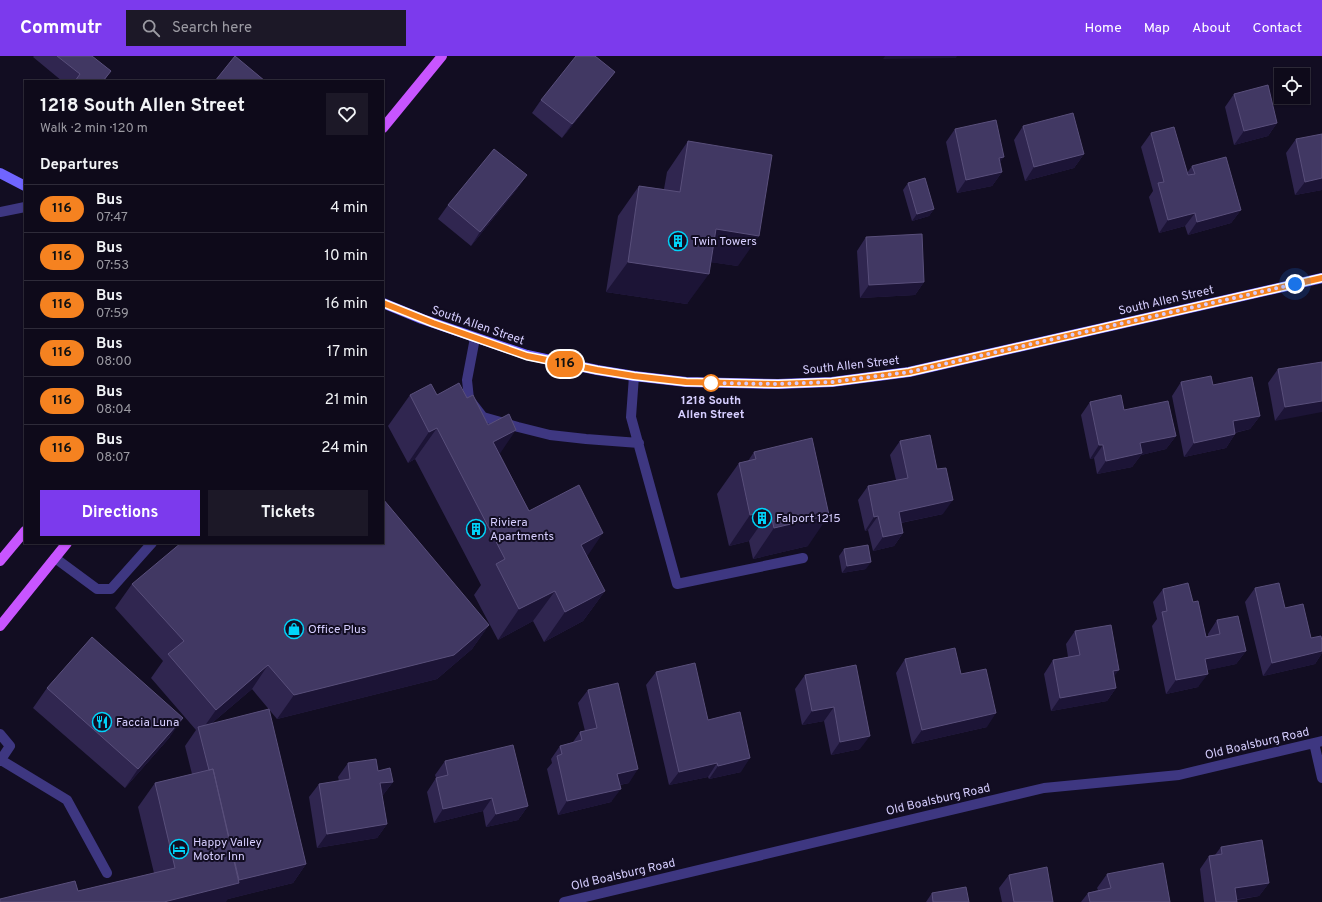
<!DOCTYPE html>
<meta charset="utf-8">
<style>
body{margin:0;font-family:Overpass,sans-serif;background:#1c1827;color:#f1f3f6;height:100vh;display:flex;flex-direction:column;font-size:15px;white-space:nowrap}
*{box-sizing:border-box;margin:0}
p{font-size:13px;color:#9b9aa2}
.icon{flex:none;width:22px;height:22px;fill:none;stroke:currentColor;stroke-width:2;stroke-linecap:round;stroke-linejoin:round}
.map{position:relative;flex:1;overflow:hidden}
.side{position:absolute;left:24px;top:24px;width:360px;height:464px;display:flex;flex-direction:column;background:#0e0a1a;border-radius:0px;box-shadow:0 1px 3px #0004,0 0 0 1px #2e2b39}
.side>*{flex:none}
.badge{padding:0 8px;border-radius:13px;font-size:14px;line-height:26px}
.tools{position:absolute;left:1274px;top:12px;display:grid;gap:8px}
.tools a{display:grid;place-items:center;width:36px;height:36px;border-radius:0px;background:#0e0a1a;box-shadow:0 1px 3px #0004,0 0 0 1px #2e2b39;font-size:20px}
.you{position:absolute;width:20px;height:20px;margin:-10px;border:3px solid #fff;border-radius:50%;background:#1a73e8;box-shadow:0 0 0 6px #1a73e833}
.map>.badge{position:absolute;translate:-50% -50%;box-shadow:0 0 0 2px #fff}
h2{padding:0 16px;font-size:15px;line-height:36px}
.round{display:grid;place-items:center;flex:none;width:42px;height:42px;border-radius:0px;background:#1c1827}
.overview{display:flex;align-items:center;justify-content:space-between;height:68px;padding:0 16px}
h1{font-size:19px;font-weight:700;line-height:30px}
.primary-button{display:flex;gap:8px;margin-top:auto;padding:8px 16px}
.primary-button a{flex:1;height:46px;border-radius:0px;background:#7c3aed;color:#fff;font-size:16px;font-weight:700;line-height:46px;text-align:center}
.primary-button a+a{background:#1c1827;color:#f1f3f6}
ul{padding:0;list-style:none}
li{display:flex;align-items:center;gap:12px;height:48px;padding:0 16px;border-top:1px solid #2e2b39}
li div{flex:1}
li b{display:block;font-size:15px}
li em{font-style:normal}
li .badge{min-width:44px;font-weight:700;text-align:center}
header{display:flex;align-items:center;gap:24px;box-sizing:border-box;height:56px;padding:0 20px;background:#7c3aed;color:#fff}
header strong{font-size:19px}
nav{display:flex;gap:22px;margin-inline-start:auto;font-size:14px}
.search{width:280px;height:36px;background:#1c1827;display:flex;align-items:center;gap:10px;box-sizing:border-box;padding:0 14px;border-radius:0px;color:#9b9aa2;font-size:15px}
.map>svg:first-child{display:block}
</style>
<header>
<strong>Commutr</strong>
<div class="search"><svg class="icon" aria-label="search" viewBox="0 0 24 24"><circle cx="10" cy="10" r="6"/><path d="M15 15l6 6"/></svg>Search here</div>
<nav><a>Home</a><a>Map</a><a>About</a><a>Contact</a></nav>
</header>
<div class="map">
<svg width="1322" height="846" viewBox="0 0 1322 846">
<rect width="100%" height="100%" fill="#120d22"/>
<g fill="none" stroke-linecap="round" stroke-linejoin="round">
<!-- lane -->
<path stroke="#3e3781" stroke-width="10" d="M 475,282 L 467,324 L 469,343 L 483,361 L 518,371 L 550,379 L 586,383 L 639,387
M 634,320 L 631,361 L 677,528 L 803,502
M 55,502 L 97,533 L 111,533 L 152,487
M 0,678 L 10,690 L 0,705
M 1,704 L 67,744 L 107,817"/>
<!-- street -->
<path stroke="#3e3781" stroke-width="10" d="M 0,156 L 25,151
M 1314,687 L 1322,722
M 564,846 L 1044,732 L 1179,719 L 1322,685"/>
<!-- secondary -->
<path stroke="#7065ff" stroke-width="10" d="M 0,117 L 25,130
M 383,247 L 422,263 L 527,299 L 597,314 L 634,320 L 686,326 L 778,328 L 832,326 L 909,316 L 1322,222"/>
<!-- primary -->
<path stroke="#c855ff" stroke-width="10" d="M 383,72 L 442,0
M 0,505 L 25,475
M 0,570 L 67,487"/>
</g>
<!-- wall -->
<path fill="#302650" d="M 34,0 L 92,0 L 111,15 L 104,25 L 62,25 L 33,1 Z
M 615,16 L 605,29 L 562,82 L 532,57 L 541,44 Z
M 1234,38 L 1277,67 L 1268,80 L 1234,89 L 1225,51 Z
M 1023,70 L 1084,98 L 1074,112 L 1025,125 L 1014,84 Z
M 955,73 L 1002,116 L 992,130 L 957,137 L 946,86 Z
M 1151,77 L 1187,117 L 1192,110 L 1241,154 L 1231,167 L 1188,179 L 1185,170 L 1159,177 L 1149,141 L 1153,135 L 1141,91 Z
M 1296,83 L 1322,134 L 1295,139 L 1286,97 Z
M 688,85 L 738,210 L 711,206 L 687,248 L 606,236 L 618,160 L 639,130 L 664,133 L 667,116 Z
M 527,119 L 517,133 L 471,190 L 438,163 L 448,149 Z
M 908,127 L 934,153 L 929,160 L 912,165 L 903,134 Z
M 866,181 L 924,226 L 915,239 L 860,242 L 857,195 Z
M 1322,306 L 1275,365 L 1268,327 L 1278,313 Z
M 1181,326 L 1213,329 L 1260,360 L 1250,373 L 1235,377 L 1235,378 L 1226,392 L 1184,401 L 1172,340 Z
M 410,339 L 437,339 L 467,342 L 500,398 L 529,455 L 587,500 L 605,535 L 583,565 L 544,586 L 533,565 L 498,584 L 474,539 L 481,529 L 415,403 L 408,407 L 388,370 Z
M 1090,346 L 1176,380 L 1166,393 L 1141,399 L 1132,411 L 1097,418 L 1094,402 L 1090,403 L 1081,359 Z
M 900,385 L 943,458 L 901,467 L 903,477 L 894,490 L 873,495 L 868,474 L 865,475 L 858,444 L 868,430 L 896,424 L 890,399 Z
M 754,396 L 808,490 L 753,503 L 749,485 L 729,490 L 717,438 L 739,407 L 748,405 Z
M 844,493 L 866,513 L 842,517 L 839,500 Z
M 132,528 L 489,569 L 472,593 L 437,623 L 277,663 L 252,633 L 212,667 L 306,808 L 293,827 L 228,843 L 78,835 L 154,817 L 138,751 L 155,727 L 192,718 L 185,690 L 196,674 L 151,622 L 163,605 L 115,552 Z
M 1255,532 L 1285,552 L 1311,582 L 1322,585 L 1322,597 L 1315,608 L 1263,620 L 1245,546 Z
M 1163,533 L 1193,546 L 1206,581 L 1208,580 L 1208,578 L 1217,564 L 1246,595 L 1236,608 L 1207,614 L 1198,631 L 1166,638 L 1152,570 L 1157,563 L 1153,546 Z
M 1075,575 L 1114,620 L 1116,632 L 1107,645 L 1051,655 L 1044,618 L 1053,604 L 1068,601 L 1066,588 Z
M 905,603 L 961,618 L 987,671 L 912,688 L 896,617 Z
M 856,609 L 860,693 L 831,699 L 824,665 L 802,669 L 795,633 L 805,619 Z
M 656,616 L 708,664 L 741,716 L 709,723 L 708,721 L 669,729 L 646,629 Z
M 47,632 L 170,681 L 125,732 L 33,652 Z
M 588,634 L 629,727 L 620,729 L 611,746 L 558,759 L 547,713 L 552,707 L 551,703 L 560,690 L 573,686 L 580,676 L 585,675 L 578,647 Z
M 445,705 L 528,750 L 518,764 L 486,771 L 483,755 L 434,767 L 427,736 L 436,722 L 435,719 Z
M 348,707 L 378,715 L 393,726 L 383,739 L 382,739 L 387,768 L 377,782 L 317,792 L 309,741 L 319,728 L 339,725 L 338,721 Z
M 1221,791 L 1269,827 L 1259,840 L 1237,844 L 1237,846 L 1204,846 L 1200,813 L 1209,800 L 1215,799 Z
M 1107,818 L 1170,846 L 1081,846 L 1088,837 L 1098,834 L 1097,832 Z
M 1009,819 L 1053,846 L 1002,846 L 999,832 Z
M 932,837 L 969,846 L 926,846 Z"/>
<!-- shaded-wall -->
<path fill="#1c1436" d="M 885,0 L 957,0 L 956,2 L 883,3 Z
M 615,16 L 605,29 L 562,82 L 572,68 Z
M 1277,67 L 1268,80 L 1234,89 L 1244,75 Z
M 1084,98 L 1074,112 L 1025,125 L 1034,111 Z
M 1004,101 L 994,115 L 999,102 Z
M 1002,116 L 992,130 L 957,137 L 966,124 Z
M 527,119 L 517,133 L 471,190 L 480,176 Z
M 1322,122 L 1322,134 L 1295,139 L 1305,126 Z
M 934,153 L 929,160 L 912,165 L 917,158 Z
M 1241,154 L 1231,167 L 1188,179 L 1197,166 Z
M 1195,157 L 1185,170 L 1159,177 L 1168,164 Z
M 716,173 L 759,180 L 738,210 L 694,204 Z
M 628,206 L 709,218 L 687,248 L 606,236 Z
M 924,226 L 915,239 L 860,242 L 869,229 Z
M 1322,345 L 1322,356 L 1275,365 L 1285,351 Z
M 1260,360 L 1250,373 L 1224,379 L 1233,365 Z
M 437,372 L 415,403 L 408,407 L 429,376 Z
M 516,374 L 495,405 L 493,386 Z
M 1235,378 L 1226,392 L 1184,401 L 1194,387 Z
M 1176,380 L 1166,393 L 1141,399 L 1132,411 L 1097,418 L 1106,405 L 1140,387 Z
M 1099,389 L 1103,389 L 1094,402 L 1090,403 Z
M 953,444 L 943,458 L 890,469 L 899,456 Z
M 770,455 L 749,485 L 729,490 L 750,459 Z
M 829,459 L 808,490 L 753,503 L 774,472 Z
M 878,460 L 868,474 L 865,475 L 874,461 Z
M 603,477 L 582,508 L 581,489 Z
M 903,477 L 894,490 L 873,495 L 883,481 Z
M 871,506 L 866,513 L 842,517 L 847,510 Z
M 555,535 L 533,565 L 498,584 L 519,553 Z
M 605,535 L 583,565 L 544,586 L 565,556 Z
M 489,569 L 472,593 L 437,623 L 277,663 L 294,639 Z
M 1246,595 L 1236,608 L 1195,617 L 1205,603 Z
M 1322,595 L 1322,597 L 1315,608 L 1263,620 L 1272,607 Z
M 268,609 L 252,633 L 199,678 L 216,654 Z
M 1119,614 L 1109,627 L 1113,615 Z
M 1208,618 L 1198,631 L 1166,638 L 1176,624 Z
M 1116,632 L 1107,645 L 1051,655 L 1060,642 Z
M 834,651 L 824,665 L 802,669 L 812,655 Z
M 996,657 L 987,671 L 912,688 L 922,674 Z
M 183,662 L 170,681 L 125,732 L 138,713 Z
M 870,680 L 860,693 L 831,699 L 840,686 Z
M 750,702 L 741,716 L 709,723 L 718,710 Z
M 717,707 L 708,721 L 669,729 L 679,716 Z
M 638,713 L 629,727 L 608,731 L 617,718 Z
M 393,726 L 383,739 L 371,741 L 380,727 Z
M 621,733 L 611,746 L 558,759 L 567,745 Z
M 492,742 L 483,755 L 434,767 L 443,753 Z
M 528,750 L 518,764 L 486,771 L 496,758 Z
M 387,768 L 377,782 L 317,792 L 327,778 Z
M 306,808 L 293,827 L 228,843 L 226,846 L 164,846 L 235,825 Z
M 1269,827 L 1259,840 L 1225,845 L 1235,832 Z"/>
<!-- building -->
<path fill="#413863" stroke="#594f7b" d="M 57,0 L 92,0 L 111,15 L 103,25 L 75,25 L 80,18 Z
M 235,0 L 265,25 L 215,25 Z
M 576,0 L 595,0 L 615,16 L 572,68 L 541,44 Z
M 1268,29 L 1277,67 L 1244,75 L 1234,38 Z
M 1073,57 L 1084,98 L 1034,111 L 1023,70 Z
M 996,64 L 1004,101 L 999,102 L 1002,116 L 966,124 L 955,73 Z
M 1174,71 L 1188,119 L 1195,118 L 1192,110 L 1226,101 L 1241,154 L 1197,166 L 1195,157 L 1168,164 L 1158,127 L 1164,126 L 1151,77 Z
M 1322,78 L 1322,122 L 1305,126 L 1296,83 Z
M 688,85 L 772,99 L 759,180 L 716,173 L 709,218 L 628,206 L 639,130 L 680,136 Z
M 494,93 L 527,119 L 480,176 L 448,149 Z
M 925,122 L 934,153 L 917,158 L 908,127 Z
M 922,178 L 924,226 L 869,229 L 866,181 Z
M 1322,306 L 1322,345 L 1285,351 L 1278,313 Z
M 1211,320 L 1213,329 L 1252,321 L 1260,360 L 1233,365 L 1235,378 L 1194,387 L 1181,326 Z
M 459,327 L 467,342 L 473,339 L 488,369 L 509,358 L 516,374 L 493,386 L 529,455 L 579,429 L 603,477 L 581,489 L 605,535 L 565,556 L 555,535 L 519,553 L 496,508 L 505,503 L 437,372 L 429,376 L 410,339 L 431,328 L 437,339 Z
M 1121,339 L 1124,354 L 1168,345 L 1176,380 L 1140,387 L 1142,397 L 1106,405 L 1103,389 L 1099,389 L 1090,346 Z
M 930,379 L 937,413 L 946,412 L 953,444 L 899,456 L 903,477 L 883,481 L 878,460 L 874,461 L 868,430 L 908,422 L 900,385 Z
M 812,382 L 829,459 L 774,472 L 770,455 L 750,459 L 739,407 L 756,403 L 754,396 Z
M 383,443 L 489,569 L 454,599 L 294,639 L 268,609 L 216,654 L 168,598 L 184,585 L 132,528 L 181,487 L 383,487 Z
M 868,489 L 871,506 L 847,510 L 844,493 Z
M 1188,527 L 1193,546 L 1198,545 L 1206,581 L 1220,578 L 1217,564 L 1238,560 L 1246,595 L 1205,603 L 1208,618 L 1176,624 L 1162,556 L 1167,555 L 1163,533 Z
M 1279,527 L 1285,552 L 1303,548 L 1311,582 L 1321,580 L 1322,585 L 1322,595 L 1272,607 L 1255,532 Z
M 1111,569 L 1119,614 L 1113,615 L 1116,632 L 1060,642 L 1053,604 L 1080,599 L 1075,575 Z
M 92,581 L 183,662 L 138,713 L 47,632 Z
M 955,592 L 961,618 L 986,613 L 996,657 L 922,674 L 905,603 Z
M 695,607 L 708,664 L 740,656 L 750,702 L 718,710 L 717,707 L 679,716 L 656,616 Z
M 856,609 L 870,680 L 840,686 L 834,651 L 812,655 L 805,619 Z
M 618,627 L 638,713 L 617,718 L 621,733 L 567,745 L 557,700 L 562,698 L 560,690 L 582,684 L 580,676 L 597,672 L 588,634 Z
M 269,653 L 306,808 L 239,824 L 213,713 L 209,714 L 198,671 Z
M 513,689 L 528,750 L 496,758 L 492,742 L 443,753 L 436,722 L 448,719 L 445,705 Z
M 376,703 L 378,715 L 390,712 L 393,726 L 380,727 L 387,768 L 327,778 L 319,728 L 350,723 L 348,707 Z
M 213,713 L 239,827 L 164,846 L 0,846 L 0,843 L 75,825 L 78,835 L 175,812 L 155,727 Z
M 1262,784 L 1269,827 L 1235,832 L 1237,846 L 1216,846 L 1209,800 L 1222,798 L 1221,791 Z
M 1163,807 L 1170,846 L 1090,846 L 1088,837 L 1111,832 L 1107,818 Z
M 1047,811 L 1053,846 L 1014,846 L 1009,819 Z
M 966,831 L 969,846 L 933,846 L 932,837 Z"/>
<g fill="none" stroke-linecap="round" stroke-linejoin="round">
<!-- line casing -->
<g stroke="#fff" stroke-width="9">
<path id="line" d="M 383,247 L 433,267 L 527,300 L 597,314 L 634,320 L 686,326 L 778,328 L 832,326 L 909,316 L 1322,222"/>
</g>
<!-- line -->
<use href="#line" stroke="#f58220" stroke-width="6"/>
<!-- walk -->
<path stroke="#d6ceff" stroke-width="4" stroke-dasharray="0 7.2" d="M 711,327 L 707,327 L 778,328 L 832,326 L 909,316 L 1295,228"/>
</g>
<!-- icons -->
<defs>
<g id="building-ring" transform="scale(1)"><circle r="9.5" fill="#120d22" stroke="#00d3f9" stroke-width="1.5"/><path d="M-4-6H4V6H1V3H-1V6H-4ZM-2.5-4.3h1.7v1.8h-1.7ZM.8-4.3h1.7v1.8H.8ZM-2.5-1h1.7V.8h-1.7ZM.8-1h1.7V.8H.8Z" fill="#00d3f9"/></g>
<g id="shop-ring" transform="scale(1)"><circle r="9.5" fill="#120d22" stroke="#00d3f9" stroke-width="1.5"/><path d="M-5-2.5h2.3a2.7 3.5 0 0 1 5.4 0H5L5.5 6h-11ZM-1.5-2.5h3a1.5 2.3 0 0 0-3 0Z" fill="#00d3f9"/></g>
<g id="restaurant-ring" transform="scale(1)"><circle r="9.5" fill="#120d22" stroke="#00d3f9" stroke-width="1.5"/><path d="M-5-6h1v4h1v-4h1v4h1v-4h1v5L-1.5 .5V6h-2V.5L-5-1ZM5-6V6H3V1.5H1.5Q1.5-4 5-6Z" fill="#00d3f9"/></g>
<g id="hotel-ring" transform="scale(1)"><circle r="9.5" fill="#120d22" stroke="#00d3f9" stroke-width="1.5"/><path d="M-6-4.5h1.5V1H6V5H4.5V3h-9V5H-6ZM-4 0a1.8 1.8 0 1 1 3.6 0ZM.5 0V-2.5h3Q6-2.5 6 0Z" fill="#00d3f9"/></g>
</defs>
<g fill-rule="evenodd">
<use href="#building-ring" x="678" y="185"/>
<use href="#building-ring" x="762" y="462"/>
<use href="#building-ring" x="476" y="473"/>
<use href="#shop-ring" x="294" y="573"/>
<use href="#restaurant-ring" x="102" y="666"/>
<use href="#hotel-ring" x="179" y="793"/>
</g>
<!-- markers -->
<circle fill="#fff" stroke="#f58220" stroke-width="2" cx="711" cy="327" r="8"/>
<g text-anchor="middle" stroke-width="4" stroke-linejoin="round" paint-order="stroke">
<!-- poi labels -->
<g font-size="12" fill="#d6ceff" stroke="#120d22" text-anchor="start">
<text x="692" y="189">Twin Towers</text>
<text x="776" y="466">Falport 1215</text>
<text x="490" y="470">Riviera<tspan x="490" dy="14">Apartments</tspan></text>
<text x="308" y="577">Office Plus</text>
<text x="116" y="670">Faccia Luna</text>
<text x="193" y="790">Happy Valley<tspan x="193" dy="14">Motor Inn</tspan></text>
</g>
<!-- street labels -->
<g font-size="12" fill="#d6ceff" stroke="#120d22">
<text transform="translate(1166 244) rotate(-13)" y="4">South Allen Street</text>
<text transform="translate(478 269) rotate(19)" y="4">South Allen Street</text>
<text transform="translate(851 309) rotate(-6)" y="4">South Allen Street</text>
<text transform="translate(1257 687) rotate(-13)" y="4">Old Boalsburg Road</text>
<text transform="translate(938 743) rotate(-13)" y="4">Old Boalsburg Road</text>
<text transform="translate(623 818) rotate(-13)" y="4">Old Boalsburg Road</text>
</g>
<!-- stop labels -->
<g font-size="12" font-weight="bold" fill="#d6ceff" stroke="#120d22">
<text x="711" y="348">1218 South<tspan x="711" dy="14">Allen Street</tspan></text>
</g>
</g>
</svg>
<div class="tools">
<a><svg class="icon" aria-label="locate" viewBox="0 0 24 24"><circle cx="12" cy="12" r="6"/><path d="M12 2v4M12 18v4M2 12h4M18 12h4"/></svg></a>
</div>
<div class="you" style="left:1295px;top:228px"></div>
<b class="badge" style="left:565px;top:308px;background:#f58220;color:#111">116</b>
<section class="side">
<div class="overview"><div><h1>1218 South Allen Street</h1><p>Walk · 2 min · 120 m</p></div><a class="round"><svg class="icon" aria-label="heart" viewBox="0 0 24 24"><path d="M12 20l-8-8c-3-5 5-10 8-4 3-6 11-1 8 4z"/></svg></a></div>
<h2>Departures</h2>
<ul>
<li><span class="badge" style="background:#f58220;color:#111">116</span><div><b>Bus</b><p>07:47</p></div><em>4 min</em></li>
<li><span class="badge" style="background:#f58220;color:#111">116</span><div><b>Bus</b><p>07:53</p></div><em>10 min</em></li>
<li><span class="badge" style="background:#f58220;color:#111">116</span><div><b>Bus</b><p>07:59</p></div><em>16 min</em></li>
<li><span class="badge" style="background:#f58220;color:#111">116</span><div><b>Bus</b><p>08:00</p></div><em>17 min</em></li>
<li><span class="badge" style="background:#f58220;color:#111">116</span><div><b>Bus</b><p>08:04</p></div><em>21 min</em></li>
<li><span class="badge" style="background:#f58220;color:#111">116</span><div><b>Bus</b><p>08:07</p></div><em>24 min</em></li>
</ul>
<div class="primary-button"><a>Directions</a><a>Tickets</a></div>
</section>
</div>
